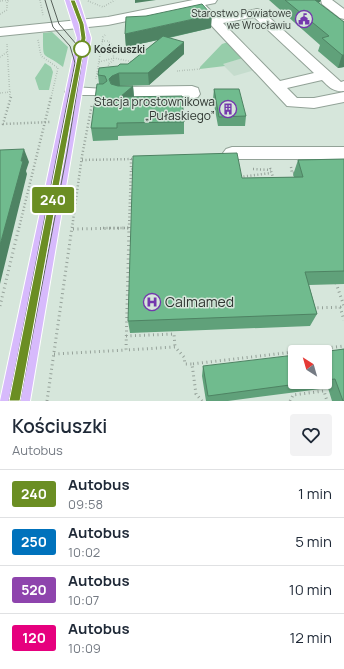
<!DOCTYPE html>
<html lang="pl">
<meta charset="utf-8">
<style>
body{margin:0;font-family:Manrope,sans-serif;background:#f2f2f3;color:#1f2937;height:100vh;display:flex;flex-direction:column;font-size:15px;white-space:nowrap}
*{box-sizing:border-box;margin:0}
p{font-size:13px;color:#747a83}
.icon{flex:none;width:22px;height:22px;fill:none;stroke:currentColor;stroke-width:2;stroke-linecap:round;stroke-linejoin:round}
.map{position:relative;height:401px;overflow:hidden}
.panel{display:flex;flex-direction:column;background:#fff;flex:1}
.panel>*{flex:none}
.badge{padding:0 8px;border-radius:3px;font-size:14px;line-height:26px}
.needle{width:26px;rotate:323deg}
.tools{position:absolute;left:288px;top:345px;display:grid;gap:8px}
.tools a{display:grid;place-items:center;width:44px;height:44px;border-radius:4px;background:#fff;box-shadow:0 1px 3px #0004;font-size:20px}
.map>.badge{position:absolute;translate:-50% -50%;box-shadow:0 0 0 2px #fff}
.round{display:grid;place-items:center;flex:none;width:42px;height:42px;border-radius:4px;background:#f2f2f3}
.headline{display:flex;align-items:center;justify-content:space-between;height:68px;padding:0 12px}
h1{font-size:19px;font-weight:600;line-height:30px}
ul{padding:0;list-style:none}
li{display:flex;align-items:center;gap:12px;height:48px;padding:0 12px;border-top:1px solid #e0e1e3}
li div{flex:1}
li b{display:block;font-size:15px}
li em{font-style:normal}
li .badge{min-width:44px;font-weight:700;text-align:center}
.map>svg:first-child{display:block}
</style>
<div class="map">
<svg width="344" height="401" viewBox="0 0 344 401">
<rect width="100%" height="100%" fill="#d6e6db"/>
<!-- built -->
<path fill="#c5dccd" d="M 243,58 L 255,70 L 234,76 L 222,64 Z"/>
<!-- green -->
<path fill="#96cdaa" d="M 52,32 L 68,47 L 63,67 C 42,50 43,64 43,33 Z
M 228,42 L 243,58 L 223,64 L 225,66 L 200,69 L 200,67 L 222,44 Z
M 45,63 L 51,67 L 53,72 L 49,90 L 39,90 L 35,78 Z"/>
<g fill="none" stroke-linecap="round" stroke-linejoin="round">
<!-- minor casing -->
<g stroke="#92a297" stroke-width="2">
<path id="minor" d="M 193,0 L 217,0 L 215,3 L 205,5 L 217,17 L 257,9 L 261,10 L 341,82 L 344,81 L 344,91 C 333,92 329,87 322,80 L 287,88 L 297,98 L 314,98 L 344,92 L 344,102 L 314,108 L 287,106 L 194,7 L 108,25 L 0,36 L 0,28 L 108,17 ZM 254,17 L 314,73 L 280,81 L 223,23 Z
M 321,0 L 332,0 L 344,9 L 344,19 L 340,18 L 322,4 Z
M 192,86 L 198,88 L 200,94 L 198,97 L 192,99 L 185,96 L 120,97 L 114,95 L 112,92 L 114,89 L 120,87 Z
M 73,87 L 105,89 L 107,92 L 105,95 L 67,95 L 65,92 L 67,89 Z
M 232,147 L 344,147 L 344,159 L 232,159 L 226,157 L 223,153 L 226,149 Z"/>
</g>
<!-- major casing -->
<g stroke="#fff" stroke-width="2">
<path id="major" d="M 65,0 L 79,0 L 91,38 L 30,401 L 0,401 L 77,38 Z"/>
</g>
<!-- path-far2 -->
<path stroke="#95a199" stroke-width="1.5" stroke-dasharray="0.5 2" stroke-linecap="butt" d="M 40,0 L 43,15
M 0,1 L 9,0
M 88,1 L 103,7 L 115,0
M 0,14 L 7,10 L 7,2 L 9,0
M 38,40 L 41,56 L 58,68 L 51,98
M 102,41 L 108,41 L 112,45 L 114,60 L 108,64 L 110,68
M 7,44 L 10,98
M 0,57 L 7,52
M 99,62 L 114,58 L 133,62
M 177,71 L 200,69
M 96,79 L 103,37 L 106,34
M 0,93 L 11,92"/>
<!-- path-far1 -->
<path stroke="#95a199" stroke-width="2.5" stroke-dasharray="1 2.5" stroke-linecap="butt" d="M 11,97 L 3,124 L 51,122
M 131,159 L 131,169
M 82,160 L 134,159
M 291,167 L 292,173 L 297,172
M 270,168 L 274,180
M 253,169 L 271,170
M 240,177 L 271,173
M 19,228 L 51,97
M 72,228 L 82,156 L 92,104
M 103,228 L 129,228
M 129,228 L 131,169 L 136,169"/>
<!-- path -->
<path stroke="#95a199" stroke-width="3" stroke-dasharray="1 3.5" stroke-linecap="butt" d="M 129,227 L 126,350 L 175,347 L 184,357 L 185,364 L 192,364
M 73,229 L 129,228
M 336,283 L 344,306
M 0,306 L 19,227
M 340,307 L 344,320
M 313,308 L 344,307
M 126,336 L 174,334 L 175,347
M 54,354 L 126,350
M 47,401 L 72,227
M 202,401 L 196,394 L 192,364 L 344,346
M 290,401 L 293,395 L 324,391 L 327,401"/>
<!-- minor -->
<use href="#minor" fill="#fff" fill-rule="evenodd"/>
<!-- major -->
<use href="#major" fill="#d7bafc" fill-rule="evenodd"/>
<!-- tram -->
<path stroke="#58615b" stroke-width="1" d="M 9,401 L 75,63 L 70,46 L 53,27 L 45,0
M 20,401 L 67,153 L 82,60 L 77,45 L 59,24 L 51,0"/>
</g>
<!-- wall -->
<path fill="#60a17a" d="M 269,0 L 321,0 L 320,2 L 318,3 L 344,22 L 344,67 L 338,68 L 318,51 L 320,45 Z
M 211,28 L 169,38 L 184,54 L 149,85 L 120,86 L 118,86 L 133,86 L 134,97 L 184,122 L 184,134 L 118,136 L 118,140 L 93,141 L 91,128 L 99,84 L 98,75 L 128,64 L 158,40 L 126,47 L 125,34 Z
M 214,89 L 246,116 L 245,126 L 218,126 L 213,99 Z
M 344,159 L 344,284 L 309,285 L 317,314 L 310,326 L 130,333 L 128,321 L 242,178 L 294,177 L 293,175 L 298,160 Z
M 344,349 L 344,401 L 332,401 L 328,388 L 228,401 L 206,401 L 202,376 L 203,366 L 295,382 L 325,382 L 325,352 Z"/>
<!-- shaded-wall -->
<path fill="#4e8363" d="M 135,0 L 156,0 L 135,3 Z
M 306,0 L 321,0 L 320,2 L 304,6 Z
M 212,15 L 211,28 L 126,47 L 125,34 Z
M 184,42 L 184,54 L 149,85 L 148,73 Z
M 342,55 L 344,55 L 344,67 L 338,68 Z
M 119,73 L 120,86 L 114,88 L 109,79 L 112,76 Z
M 133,86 L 134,98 L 120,97 Z
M 24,149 L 29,162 L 26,171 L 27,174 L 0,284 L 0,245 Z"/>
<!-- building -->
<path fill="#70bb8e" stroke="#4e8363" d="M 285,0 L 315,0 L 344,22 L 344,55 L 342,55 L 322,38 L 329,36 Z
M 202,4 L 212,15 L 125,34 L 126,17 L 146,16 Z
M 163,36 L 184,42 L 148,73 L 119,73 L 112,76 L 109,79 L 111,84 L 118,86 L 133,86 L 120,97 L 182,96 L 184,122 L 117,123 L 117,128 L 91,128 L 97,84 L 103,84 L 107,81 L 105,76 L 98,75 L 99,68 L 118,66 L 120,64 L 128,64 Z
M 214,89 L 239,89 L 246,116 L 219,117 Z
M 24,149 L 21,161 L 23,161 L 0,245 L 0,150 Z
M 237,153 L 242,178 L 303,177 L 298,160 L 344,159 L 344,271 L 305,272 L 317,314 L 128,321 L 133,156 Z
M 344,349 L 344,401 L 343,401 L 335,379 L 325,380 L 325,352 L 322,352 Z
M 295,355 L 295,382 L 312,382 L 208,396 L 203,366 Z"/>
<!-- line -->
<path fill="#6b8e23" stroke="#fff" d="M 70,0 L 75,0 L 84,24 L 86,38 L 20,401 L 9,401 L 81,38 L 79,24 Z"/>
<!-- icons -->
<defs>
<g id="civic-ring" transform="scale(0.9)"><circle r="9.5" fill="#d6e6db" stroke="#7338ad" stroke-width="1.5"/><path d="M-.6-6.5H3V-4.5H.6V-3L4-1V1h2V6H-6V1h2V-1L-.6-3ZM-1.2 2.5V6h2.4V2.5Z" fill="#7338ad"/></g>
<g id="building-ring" transform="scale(0.9)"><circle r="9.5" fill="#d6e6db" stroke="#7338ad" stroke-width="1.5"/><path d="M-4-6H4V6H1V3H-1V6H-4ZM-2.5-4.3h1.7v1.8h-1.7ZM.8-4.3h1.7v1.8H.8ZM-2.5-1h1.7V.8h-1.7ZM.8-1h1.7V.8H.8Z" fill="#7338ad"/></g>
<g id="hospital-ring" transform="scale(0.9)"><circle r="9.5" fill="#d6e6db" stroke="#7338ad" stroke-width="1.5"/><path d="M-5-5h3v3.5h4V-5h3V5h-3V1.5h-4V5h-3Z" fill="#7338ad"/></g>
</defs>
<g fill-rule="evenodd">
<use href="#civic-ring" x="304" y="19"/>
<use href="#building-ring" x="228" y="109"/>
<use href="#hospital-ring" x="152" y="302"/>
</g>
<!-- markers -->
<circle fill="#fff" stroke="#6b8e23" stroke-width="2" cx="82" cy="49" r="8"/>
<g text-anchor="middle" stroke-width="3" stroke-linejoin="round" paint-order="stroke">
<!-- far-poi labels -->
<g font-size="10" fill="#2f3631" stroke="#d6e6db" text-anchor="end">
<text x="291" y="17">Starostwo Powiatowe<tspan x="291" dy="12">we Wrocławiu</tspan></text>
</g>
<!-- far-stop labels -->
<g font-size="10" font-weight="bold" fill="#2f3631" stroke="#d6e6db" text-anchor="start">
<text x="94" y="53">Kościuszki</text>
</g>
<!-- poi labels -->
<g font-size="12" fill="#2f3631" stroke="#d6e6db" text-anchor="end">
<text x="215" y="106">Stacja prostownikowa<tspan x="215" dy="14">„Pułaskiego”</tspan></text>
</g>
<!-- near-poi labels -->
<g font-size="14" fill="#2f3631" stroke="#d6e6db" text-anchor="start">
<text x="165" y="307">Calmamed</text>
</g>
</g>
</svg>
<div class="tools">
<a><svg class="needle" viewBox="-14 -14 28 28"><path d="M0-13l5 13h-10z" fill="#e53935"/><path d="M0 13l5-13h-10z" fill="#747a83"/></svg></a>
</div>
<b class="badge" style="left:53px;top:200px;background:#6b8e23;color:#fff">240</b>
</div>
<section class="panel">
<div class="headline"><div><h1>Kościuszki</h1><p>Autobus</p></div><a class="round"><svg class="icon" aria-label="heart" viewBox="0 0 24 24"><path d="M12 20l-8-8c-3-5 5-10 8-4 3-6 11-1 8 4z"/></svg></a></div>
<ul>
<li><span class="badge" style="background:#6b8e23;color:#fff">240</span><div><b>Autobus</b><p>09:58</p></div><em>1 min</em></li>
<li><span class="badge" style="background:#0072bc;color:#fff">250</span><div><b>Autobus</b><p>10:02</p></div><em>5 min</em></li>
<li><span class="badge" style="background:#8e44ad;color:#fff">520</span><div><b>Autobus</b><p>10:07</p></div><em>10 min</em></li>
<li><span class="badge" style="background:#e6007e;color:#fff">120</span><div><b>Autobus</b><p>10:09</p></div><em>12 min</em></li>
</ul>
</section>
